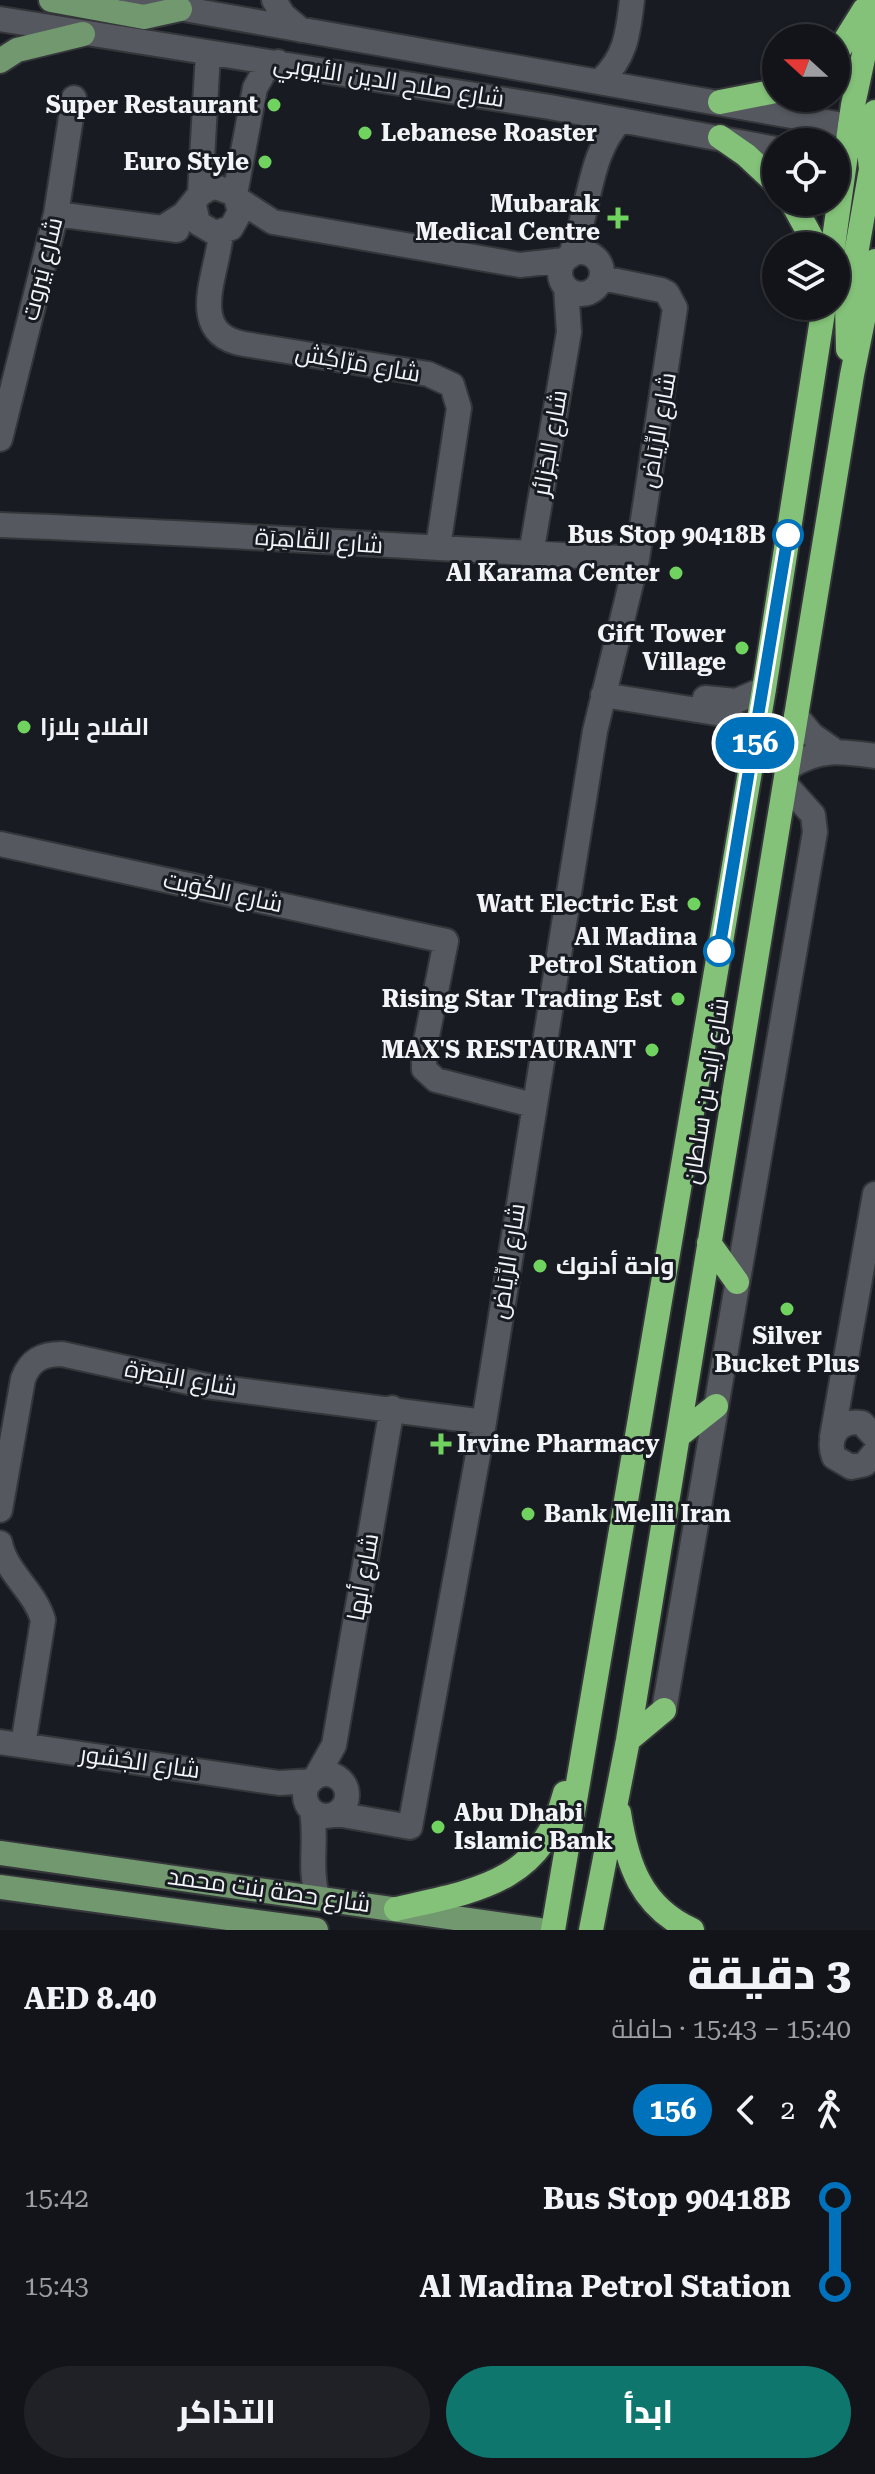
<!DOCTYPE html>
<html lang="ar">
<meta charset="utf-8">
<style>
body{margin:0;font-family:"Roboto Serif",Cairo,serif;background:#1f2126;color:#f1f3f6;direction:rtl;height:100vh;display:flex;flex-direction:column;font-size:30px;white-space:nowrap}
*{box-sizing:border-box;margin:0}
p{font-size:26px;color:#9c9ea2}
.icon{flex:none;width:44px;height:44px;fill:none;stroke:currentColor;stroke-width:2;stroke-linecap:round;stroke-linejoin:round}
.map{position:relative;height:1930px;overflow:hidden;direction:ltr}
.details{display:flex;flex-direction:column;background:#121419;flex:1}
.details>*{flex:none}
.badge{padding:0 16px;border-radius:26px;font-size:28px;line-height:52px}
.needle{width:52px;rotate:291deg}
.buttons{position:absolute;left:762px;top:24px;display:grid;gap:16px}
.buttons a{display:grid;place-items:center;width:88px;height:88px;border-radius:50%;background:#121419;box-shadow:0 2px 6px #0004,0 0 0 2px #313338;font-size:40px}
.map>.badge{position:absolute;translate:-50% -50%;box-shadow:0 0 0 4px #fff}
.legs{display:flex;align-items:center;gap:12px;height:88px;padding:0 24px;font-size:26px}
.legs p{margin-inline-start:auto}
.head{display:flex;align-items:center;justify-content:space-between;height:136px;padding:0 24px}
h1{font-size:44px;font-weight:800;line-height:60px}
.cta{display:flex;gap:16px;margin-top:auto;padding:16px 24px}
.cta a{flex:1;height:92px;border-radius:48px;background:#0f766e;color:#fff;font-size:32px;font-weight:800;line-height:92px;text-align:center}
.cta a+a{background:#1f2126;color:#f1f3f6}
ul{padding:0 24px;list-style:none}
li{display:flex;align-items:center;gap:28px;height:88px;font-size:30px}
li i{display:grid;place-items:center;width:12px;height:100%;margin:0 10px;background:currentColor}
li i::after{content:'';width:20px;height:20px;margin:-10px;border:6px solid;border-radius:50%;background:#121419}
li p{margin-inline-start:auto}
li:first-child i{background:linear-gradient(#0000 50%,currentColor 0)}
li:last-child i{background:linear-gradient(currentColor 50%,#0000 0)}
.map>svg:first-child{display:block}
</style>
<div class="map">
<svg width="875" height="1930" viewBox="0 0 875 1930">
<rect width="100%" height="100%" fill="#181b21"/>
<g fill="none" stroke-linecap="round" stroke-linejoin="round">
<!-- minor casing -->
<g stroke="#34363a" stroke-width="28">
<path id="minor" d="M 133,0 L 871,130
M 274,0 L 283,15 L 301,30
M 0,19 L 550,107 L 776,149
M 601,80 C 626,57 628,33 632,0
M 200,194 L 208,53
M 235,194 L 255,88 L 264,72 L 278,62
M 239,200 L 273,222 L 520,265 L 565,260
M 56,214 L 177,230
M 162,228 L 184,214 L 200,194 L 213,186 L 235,194 L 240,212 L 231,228 L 215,233 L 198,223 L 194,205
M 221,232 C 219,271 184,333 244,344 L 428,374 L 452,385 L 459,408 L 438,547
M560 273a21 21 0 1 1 42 0a21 21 0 1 1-42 0Z
M 570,256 C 591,211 587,155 621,120
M 0,439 L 56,214 L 74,98
M 0,525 C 213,533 425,548 637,559
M 531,554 L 569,332 L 566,288
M 603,695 L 722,714 L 739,724 L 754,746
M 705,698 L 736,701 L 764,689
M 796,716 L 812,735 L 832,749
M 789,767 C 819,748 841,751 875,756
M 0,844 L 446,941 L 424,1051 L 424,1069 L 436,1080 L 533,1105
M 832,1437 L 875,1194
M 875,1437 L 862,1423 C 840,1419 826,1436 834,1457 L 851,1467 L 865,1464 L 875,1452
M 0,1510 L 23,1379 C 30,1360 42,1354 62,1354 L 207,1386 L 484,1422
M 0,1543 C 6,1573 35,1591 43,1620 L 23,1745
M 664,1710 L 815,832 L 813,815 L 786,785
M 0,1742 L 279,1783 L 311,1781
M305 1795a21 21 0 1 1 42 0a21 21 0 1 1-42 0Z
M 316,1777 L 334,1745 L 392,1408
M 312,1811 C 317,1841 309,1867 317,1896
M 337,1814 L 410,1827 L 484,1422 L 595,731 L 637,559 L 675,308 L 667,293 L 661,290 L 602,278"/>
</g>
<!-- major casing -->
<g stroke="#34363a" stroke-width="28">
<path id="major" d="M 51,0 L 144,17 L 180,9
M 0,61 L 17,50 L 83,34
M 0,1853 L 539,1930
M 0,1887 L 316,1930"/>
</g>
<!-- highway casing -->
<g stroke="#34363a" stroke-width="28">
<path id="highway" d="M 836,55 L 864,10
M 720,102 L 776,91
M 875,112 L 872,130 L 875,146
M 720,137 L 746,155 L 776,183
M 792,202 L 816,246
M 833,246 L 853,105 L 875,3
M 848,349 L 847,305 L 871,169 L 869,150 L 850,125
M 709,1243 L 737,1282
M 678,1436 L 716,1406
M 628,1740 L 664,1710
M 619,1813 C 627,1864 641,1907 692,1930
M 396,1909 C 475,1891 542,1883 565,1793
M 553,1930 L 764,689 L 824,306
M 591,1930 L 628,1740 L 852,375 L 875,261"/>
</g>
<!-- minor -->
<use href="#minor" stroke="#55585f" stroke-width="24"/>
<!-- major -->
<use href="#major" stroke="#71986e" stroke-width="24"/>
<!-- highway -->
<use href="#highway" stroke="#83c278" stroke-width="24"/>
</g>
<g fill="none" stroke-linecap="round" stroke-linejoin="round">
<!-- line-1 casing -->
<g stroke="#fff" stroke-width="18">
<path id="line-1" d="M 719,951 L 788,535"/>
</g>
<!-- line-1 -->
<use href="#line-1" stroke="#0072bc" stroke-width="12"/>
</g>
<!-- markers -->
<g fill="#70d35f" stroke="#181b21" stroke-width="3">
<circle cx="274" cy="105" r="8"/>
<circle cx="365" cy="133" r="8"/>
<circle cx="265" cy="162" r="8"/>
<path d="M614 206h8v8h8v8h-8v8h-8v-8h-8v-8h8z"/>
<circle cx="676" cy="573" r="8"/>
<circle cx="742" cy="648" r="8"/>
<circle cx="24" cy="727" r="8"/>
<circle cx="694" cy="904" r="8"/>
<circle cx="678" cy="999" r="8"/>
<circle cx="652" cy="1050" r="8"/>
<circle cx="540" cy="1266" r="8"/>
<circle cx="787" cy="1309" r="8"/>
<path d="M437 1432h8v8h8v8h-8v8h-8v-8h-8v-8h8z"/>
<circle cx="528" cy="1514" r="8"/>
<circle cx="438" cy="1827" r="8"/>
</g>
<g fill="#fff" stroke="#0072bc" stroke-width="4">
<circle cx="788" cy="535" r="14"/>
<circle cx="719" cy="951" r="14"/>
</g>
<g text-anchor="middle" stroke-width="6" stroke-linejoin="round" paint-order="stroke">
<!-- street labels -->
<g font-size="24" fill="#f2f4f8" stroke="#181b21">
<text transform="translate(389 81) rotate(9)" y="8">شارع صلاح الدين الأيوبي</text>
<text transform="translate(42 269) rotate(-76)" y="8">شارع بَيروت</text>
<text transform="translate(358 363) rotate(10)" y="8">شارع مَرّاكِش</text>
<text transform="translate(658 430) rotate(-80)" y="8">شارع الرِّيَاض</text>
<text transform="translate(550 443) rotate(-80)" y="8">شارع الجَزائر</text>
<text transform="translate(319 541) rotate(4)" y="8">شارع القَاهِرَة</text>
<text transform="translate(223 892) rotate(12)" y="8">شارع الكُوَيت</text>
<text transform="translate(706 1091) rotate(-81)" y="8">شارع زايد بن سلطان</text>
<text transform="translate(508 1261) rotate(-81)" y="8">شارع الرِّيَاض</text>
<text transform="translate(181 1378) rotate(10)" y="8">شارع البَصرَة</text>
<text transform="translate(363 1577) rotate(-80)" y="8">شارع أبها</text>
<text transform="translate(140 1762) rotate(8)" y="8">شارع الجُسُور</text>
<text transform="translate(269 1890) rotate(8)" y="8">شارع حصة بنت محمد</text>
</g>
<!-- poi labels -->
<g font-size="24" font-weight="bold" fill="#f2f4f8" stroke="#181b21" text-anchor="end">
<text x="258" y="113">Super Restaurant</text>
<text x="381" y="141" text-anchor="start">Lebanese Roaster</text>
<text x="249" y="170">Euro Style</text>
<text x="600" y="212">Mubarak<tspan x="600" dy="28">Medical Centre</tspan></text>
<text x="660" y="581">Al Karama Center</text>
<text x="726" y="642">Gift Tower<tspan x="726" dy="28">Village</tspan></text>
<text x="40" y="735" text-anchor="start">الفلاح بلازا</text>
<text x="678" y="912">Watt Electric Est</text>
<text x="662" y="1007">Rising Star Trading Est</text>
<text x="636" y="1058">MAX'S RESTAURANT</text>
<text x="556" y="1274" text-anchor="start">واحة أدنوك</text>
<text x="787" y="1344" text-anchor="middle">Silver<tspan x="787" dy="28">Bucket Plus</tspan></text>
<text x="457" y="1452" text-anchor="start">Irvine Pharmacy</text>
<text x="544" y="1522" text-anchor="start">Bank Melli Iran</text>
<text x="454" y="1821" text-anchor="start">Abu Dhabi<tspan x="454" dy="28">Islamic Bank</tspan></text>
</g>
<!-- stop labels -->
<g font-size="24" font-weight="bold" fill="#f2f4f8" stroke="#181b21" text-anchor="end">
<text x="766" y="543">Bus Stop 90418B</text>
<text x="697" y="945">Al Madina<tspan x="697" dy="28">Petrol Station</tspan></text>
</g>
</g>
</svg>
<div class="buttons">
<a><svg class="needle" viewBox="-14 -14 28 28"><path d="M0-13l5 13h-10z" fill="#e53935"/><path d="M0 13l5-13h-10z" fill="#9c9ea2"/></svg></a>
<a><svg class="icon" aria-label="locate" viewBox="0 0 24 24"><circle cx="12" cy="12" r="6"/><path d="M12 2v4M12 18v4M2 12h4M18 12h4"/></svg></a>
<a><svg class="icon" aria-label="layers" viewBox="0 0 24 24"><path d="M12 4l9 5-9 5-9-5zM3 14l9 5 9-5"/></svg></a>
</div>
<b class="badge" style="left:755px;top:743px;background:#0072bc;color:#fff">156</b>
</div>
<section class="details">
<div class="head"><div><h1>3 دقيقة</h1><p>15:40 – 15:43 · حافلة</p></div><b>AED 8.40</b></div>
<div class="legs"><svg class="icon" aria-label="walk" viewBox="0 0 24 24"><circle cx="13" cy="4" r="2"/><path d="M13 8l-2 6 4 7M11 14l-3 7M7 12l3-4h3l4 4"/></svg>2<svg class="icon" aria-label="back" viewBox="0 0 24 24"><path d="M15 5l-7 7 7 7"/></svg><b class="badge" style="background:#0072bc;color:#fff">156</b></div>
<ul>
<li><i style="color:#0072bc"></i><b>Bus Stop 90418B</b><p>15:42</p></li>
<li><i style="color:#0072bc"></i><b>Al Madina Petrol Station</b><p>15:43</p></li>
</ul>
<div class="cta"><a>ابدأ</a><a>التذاكر</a></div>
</section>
